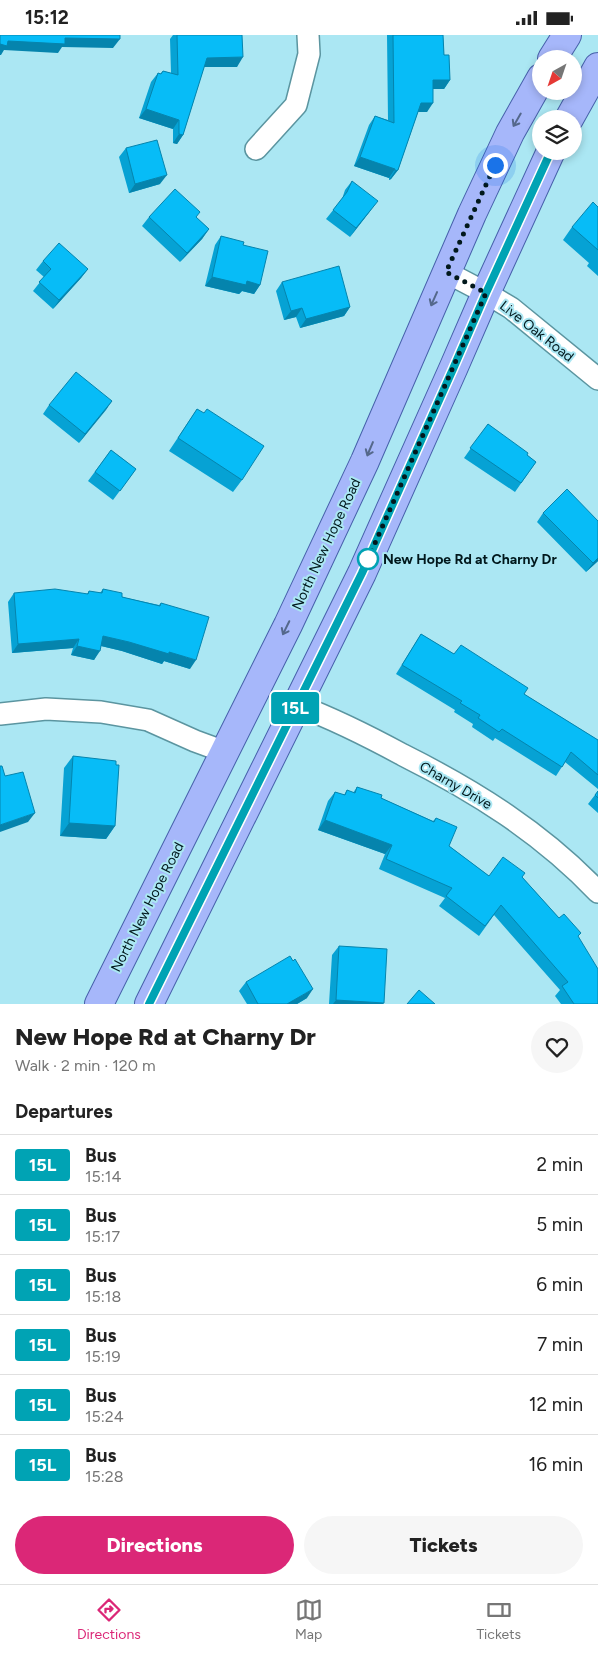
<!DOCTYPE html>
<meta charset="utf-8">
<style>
body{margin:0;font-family:Figtree,sans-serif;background:#f6f6f6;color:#222;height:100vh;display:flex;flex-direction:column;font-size:19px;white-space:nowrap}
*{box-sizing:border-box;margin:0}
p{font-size:16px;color:#767676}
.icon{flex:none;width:28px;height:28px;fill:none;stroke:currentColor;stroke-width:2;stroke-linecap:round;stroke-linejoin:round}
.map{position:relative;height:969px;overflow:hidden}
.sheet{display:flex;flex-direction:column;background:#fff;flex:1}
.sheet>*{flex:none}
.badge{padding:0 10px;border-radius:4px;font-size:18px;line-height:32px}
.needle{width:32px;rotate:220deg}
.buttons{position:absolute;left:532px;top:15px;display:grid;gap:10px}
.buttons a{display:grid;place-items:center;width:50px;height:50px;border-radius:50%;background:#fff;box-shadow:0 2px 8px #0003;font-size:25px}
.you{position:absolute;width:25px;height:25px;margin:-12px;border:4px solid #fff;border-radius:50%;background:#1a73e8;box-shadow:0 0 0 8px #1a73e833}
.map>.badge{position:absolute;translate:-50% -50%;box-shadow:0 0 0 2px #fff}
h2{padding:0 15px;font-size:19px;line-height:45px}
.round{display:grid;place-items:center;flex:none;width:52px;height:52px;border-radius:26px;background:#f6f6f6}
.summary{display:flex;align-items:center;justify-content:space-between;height:85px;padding:0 15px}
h1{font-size:24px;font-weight:800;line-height:38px}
.cta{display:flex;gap:10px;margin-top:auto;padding:10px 15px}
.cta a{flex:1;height:58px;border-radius:30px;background:#db2777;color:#fff;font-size:20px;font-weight:800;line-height:58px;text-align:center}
.cta a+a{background:#f6f6f6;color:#222}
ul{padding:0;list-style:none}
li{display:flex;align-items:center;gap:15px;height:60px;padding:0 15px;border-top:1px solid #e0e0e0}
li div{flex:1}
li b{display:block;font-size:19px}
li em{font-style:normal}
li .badge{min-width:55px;font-weight:700;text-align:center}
.status{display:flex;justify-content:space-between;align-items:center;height:35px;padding:0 25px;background:#fff;direction:ltr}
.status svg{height:14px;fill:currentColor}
.tab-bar{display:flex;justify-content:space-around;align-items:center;height:70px;border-top:1px solid #e0e0e0;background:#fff;font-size:14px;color:#767676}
.tab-bar a{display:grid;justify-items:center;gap:2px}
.tab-bar .current{color:#db2777}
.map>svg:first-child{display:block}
</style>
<div class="status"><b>15:12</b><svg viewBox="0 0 49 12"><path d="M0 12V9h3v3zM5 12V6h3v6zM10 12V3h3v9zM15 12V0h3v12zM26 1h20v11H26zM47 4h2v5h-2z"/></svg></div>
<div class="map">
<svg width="598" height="969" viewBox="0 0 598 969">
<rect width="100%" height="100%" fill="#abe7f3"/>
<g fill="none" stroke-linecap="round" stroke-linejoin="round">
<!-- street casing -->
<g stroke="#5b95a0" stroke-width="24">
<path id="street" d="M 256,114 L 296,70 L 309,19 L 308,0
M 446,237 L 486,258 L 511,273 L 598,344
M 297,670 C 334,684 368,701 403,720 C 475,756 542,798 598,857
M 0,679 L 46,674 L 101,677 L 148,685 L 195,706 L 225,717"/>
</g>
<!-- primary casing -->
<g stroke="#4660aa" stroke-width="30">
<path id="primary" d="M 552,24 L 567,0
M 569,84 L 598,32
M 99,969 L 288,590 L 365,426 L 472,179 L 510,98 L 541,43
M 149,969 L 362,538 L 453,334 L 486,258 L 551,116"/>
</g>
<!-- street -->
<use href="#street" stroke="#fff" stroke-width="21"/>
<!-- primary -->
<use href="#primary" stroke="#a6b7fa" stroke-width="28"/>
</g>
<!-- wall -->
<path fill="#06a2d4" d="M 173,0 L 242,0 L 237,32 L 204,32 L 183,100 L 177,109 L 173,108 L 173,94 L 139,83 L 151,47 L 158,38 L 160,39 L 163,36 L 171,38 L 170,4 Z
M 387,0 L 443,0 L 444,20 L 450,45 L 444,54 L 433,54 L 427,77 L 418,77 L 398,135 L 391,144 L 389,145 L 389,143 L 354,131 L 369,90 L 375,81 L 388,85 Z
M 126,113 L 160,149 L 129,158 L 119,122 Z
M 352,146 L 371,175 L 350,202 L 326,184 L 342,164 L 345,155 Z
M 598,172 L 598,241 L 587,231 L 589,228 L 563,205 L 572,192 Z
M 149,182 L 196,182 L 209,194 L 202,204 L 180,227 L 142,191 Z
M 221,201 L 243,210 L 260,250 L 254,259 L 242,256 L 239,259 L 205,251 L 215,210 Z
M 43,226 L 88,234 L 81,243 L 53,274 L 33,256 L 44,242 L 36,235 Z
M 282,247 L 350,272 L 344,281 L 300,293 L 296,282 L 284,285 L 276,256 Z
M 112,366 L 79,408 L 43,379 L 49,370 Z
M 197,374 L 242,445 L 233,457 L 169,416 Z
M 488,389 L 536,427 L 515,457 L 464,423 Z
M 111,415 L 136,434 L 113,465 L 88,446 Z
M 543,478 L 598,526 L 586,537 L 537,487 Z
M 103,554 L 122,562 L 159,570 L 161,568 L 190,634 L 164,626 L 162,629 L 122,616 L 101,611 L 94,625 L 71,620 L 73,613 L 12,618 L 8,567 L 14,558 L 87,559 L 89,556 L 100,558 Z
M 421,599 L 454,619 L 524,659 L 598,705 L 598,754 L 565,727 L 556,741 L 495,703 L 493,706 L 472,692 L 473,689 L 454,677 L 455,675 L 396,639 Z
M 73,721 L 116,730 L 115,791 L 106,804 L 60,801 L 64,733 Z
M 357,752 L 381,763 L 433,786 L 436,783 L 449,811 L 489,841 L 522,842 L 559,883 L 578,902 L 598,969 L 561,969 L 555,961 L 560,955 L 494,880 L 479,901 L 439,871 L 445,863 L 379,834 L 385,819 L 318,795 L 328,766 L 335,757 L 344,760 L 347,755 L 353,758 Z
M 598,756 L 598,778 L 588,769 Z
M 339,911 L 383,969 L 329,969 L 332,920 Z
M 246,947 L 307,963 L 297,969 L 247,969 L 239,956 Z"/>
<!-- shaded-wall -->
<path fill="#0584ad" d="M 120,0 L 117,4 L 120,4 L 113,13 L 62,12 L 58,18 L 4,15 L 1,20 L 0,20 L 0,9 L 8,6 Z
M 243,22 L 237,32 L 200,32 L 207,23 Z
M 433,45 L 450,45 L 444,54 L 427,54 Z
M 421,68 L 433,68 L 427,77 L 415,77 Z
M 146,74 L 179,85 L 173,94 L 139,83 Z
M 179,99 L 183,100 L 177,109 L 173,108 Z
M 360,122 L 395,134 L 389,143 L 354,131 Z
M 398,135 L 391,144 L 389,145 L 395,136 Z
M 167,140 L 160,149 L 129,158 L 135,149 Z
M 378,166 L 350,202 L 356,193 Z
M 209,194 L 202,204 L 180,227 L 187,218 Z
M 88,234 L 81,243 L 53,274 L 59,265 Z
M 212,242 L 247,246 L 260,250 L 254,259 L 242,256 L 239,259 L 205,251 Z
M 350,272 L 344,281 L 300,293 L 306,284 Z
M 302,273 L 296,282 L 284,285 L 291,276 Z
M 112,366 L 106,375 L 79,408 L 85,399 Z
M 598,523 L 598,526 L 586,537 L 593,528 Z
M 103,601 L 169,617 L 196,625 L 190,634 L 164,626 L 162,629 L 122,616 L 97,610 Z
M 79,604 L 73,613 L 12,618 L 18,609 Z
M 77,611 L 100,616 L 94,625 L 71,620 Z
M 35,778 L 28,787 L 0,797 L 0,790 Z
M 325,785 L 392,810 L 385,819 L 318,795 Z
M 69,788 L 115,791 L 106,804 L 60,801 Z
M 313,954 L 307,963 L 297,969 L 287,969 Z
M 336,965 L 384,968 L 383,969 L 333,969 Z"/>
<!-- building -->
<path fill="#07bcf7" stroke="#0584ad" d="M 0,0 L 120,0 L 120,4 L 65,3 L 65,9 L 8,6 L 7,11 L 0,9 Z
M 177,0 L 242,0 L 243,22 L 207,23 L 183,100 L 179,99 L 179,85 L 146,74 L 158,38 L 161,39 L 163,36 L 178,40 Z
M 393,0 L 443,0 L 444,20 L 449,20 L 450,45 L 433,45 L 433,68 L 421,68 L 398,135 L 395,136 L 395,134 L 360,122 L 375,81 L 394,88 Z
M 157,105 L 167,140 L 135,149 L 126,113 Z
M 352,146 L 378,166 L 356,193 L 333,175 L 347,157 Z
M 175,154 L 200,177 L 196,182 L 209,194 L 187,218 L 149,182 Z
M 593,167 L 598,172 L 598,215 L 572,192 Z
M 221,201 L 244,207 L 243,210 L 268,216 L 260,250 L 247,246 L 246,250 L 212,242 Z
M 59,208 L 88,234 L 59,265 L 39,247 L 51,234 L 43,226 Z
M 339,231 L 350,272 L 306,284 L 302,273 L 291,276 L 282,247 Z
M 76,337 L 112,366 L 85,399 L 49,370 Z
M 197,374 L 204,378 L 207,374 L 264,411 L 242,445 L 178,403 Z
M 488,389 L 528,418 L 527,420 L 536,427 L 521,448 L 470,413 Z
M 111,415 L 136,434 L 120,456 L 95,437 Z
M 567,454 L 598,486 L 598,523 L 593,528 L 543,478 Z
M 55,554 L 88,559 L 89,556 L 102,558 L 103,554 L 122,558 L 122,562 L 160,571 L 161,568 L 209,582 L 196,625 L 169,617 L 169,619 L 129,607 L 103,601 L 100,616 L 77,611 L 79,604 L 18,609 L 14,558 Z
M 421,599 L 454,619 L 461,610 L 528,653 L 524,659 L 598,705 L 598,740 L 571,717 L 562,732 L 502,694 L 499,697 L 478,683 L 480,680 L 460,668 L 462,666 L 402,630 Z
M 73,721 L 116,726 L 116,730 L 119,730 L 115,791 L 69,788 Z
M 0,731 L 2,731 L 5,741 L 23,737 L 35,778 L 0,790 Z
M 357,752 L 382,760 L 381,763 L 434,787 L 436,783 L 457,792 L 449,811 L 489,841 L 503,822 L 525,838 L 522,842 L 559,883 L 564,879 L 581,898 L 578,901 L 598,934 L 598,969 L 574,969 L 562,951 L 568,947 L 501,870 L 485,891 L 446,861 L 452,853 L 386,824 L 392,810 L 325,785 L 335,757 L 345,760 L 347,755 L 355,758 Z
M 598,756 L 598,763 L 595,760 Z
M 339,911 L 387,914 L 384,968 L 336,965 Z
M 290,921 L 293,926 L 295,924 L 313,954 L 287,969 L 258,969 L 246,947 Z
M 419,955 L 435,969 L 407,969 Z"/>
<!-- one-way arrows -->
<defs><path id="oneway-shaft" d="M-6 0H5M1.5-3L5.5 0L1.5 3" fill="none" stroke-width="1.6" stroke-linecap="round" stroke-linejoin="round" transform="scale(1.25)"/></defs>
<g stroke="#54688b">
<use href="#oneway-shaft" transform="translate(517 85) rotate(120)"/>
<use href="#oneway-shaft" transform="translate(434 264) rotate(114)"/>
<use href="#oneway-shaft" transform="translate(370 414) rotate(113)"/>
<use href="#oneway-shaft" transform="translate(286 593) rotate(116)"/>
</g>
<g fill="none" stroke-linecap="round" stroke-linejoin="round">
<!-- line casing -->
<g stroke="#fff" stroke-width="11">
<path id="line" d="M 149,969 L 362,538 L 453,334 L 486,258 L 551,116"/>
</g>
<!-- line -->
<use href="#line" stroke="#00a3b4" stroke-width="8"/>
<!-- walk -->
<path stroke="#01181c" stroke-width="5" stroke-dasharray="0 9" d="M 368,524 L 486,258 L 446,237 L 495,130"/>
</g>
<!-- markers -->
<circle fill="#fff" stroke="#00a3b4" stroke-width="2.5" cx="368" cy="524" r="10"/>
<g text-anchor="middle" stroke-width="4" stroke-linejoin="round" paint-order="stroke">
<!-- street labels -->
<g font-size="14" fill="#01181c" stroke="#abe7f3">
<text transform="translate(537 296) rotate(38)" y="5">Live Oak Road</text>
<text transform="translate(326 509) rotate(-65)" y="5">North New Hope Road</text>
<text transform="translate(456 750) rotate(30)" y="5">Charny Drive</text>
<text transform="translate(147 872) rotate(-63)" y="5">North New Hope Road</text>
</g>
<!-- stop labels -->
<g font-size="14" font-weight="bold" fill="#01181c" stroke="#abe7f3" text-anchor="start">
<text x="383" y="529">New Hope Rd at Charny Dr</text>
</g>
</g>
</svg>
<div class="buttons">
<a><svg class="needle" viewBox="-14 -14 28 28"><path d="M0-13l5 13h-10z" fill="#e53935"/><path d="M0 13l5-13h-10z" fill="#767676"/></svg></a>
<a><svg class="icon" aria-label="layers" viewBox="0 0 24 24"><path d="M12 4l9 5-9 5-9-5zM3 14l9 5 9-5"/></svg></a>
</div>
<div class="you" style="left:495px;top:130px"></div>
<b class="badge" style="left:295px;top:673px;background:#00a3b4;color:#fff">15L</b>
</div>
<section class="sheet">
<div class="summary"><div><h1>New Hope Rd at Charny Dr</h1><p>Walk · 2 min · 120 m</p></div><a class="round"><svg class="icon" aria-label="heart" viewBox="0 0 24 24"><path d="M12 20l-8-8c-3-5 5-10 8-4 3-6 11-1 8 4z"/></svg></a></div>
<h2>Departures</h2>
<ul>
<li><span class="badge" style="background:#00a3b4;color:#fff">15L</span><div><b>Bus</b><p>15:14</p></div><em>2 min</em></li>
<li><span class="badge" style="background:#00a3b4;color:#fff">15L</span><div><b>Bus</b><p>15:17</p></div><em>5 min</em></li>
<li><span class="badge" style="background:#00a3b4;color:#fff">15L</span><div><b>Bus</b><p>15:18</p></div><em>6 min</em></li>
<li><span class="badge" style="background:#00a3b4;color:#fff">15L</span><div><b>Bus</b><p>15:19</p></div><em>7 min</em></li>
<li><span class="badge" style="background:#00a3b4;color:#fff">15L</span><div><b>Bus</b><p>15:24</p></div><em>12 min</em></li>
<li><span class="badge" style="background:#00a3b4;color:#fff">15L</span><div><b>Bus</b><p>15:28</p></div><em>16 min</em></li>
</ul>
<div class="cta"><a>Directions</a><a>Tickets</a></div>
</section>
<nav class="tab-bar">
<a class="current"><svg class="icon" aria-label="directions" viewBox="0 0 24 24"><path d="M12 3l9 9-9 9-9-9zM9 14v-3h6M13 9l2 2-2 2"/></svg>Directions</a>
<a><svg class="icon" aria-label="map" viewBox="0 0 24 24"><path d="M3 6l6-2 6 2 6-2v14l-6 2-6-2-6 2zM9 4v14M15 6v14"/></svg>Map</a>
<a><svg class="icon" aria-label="tickets" viewBox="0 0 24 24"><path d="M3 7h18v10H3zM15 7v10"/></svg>Tickets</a>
</nav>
